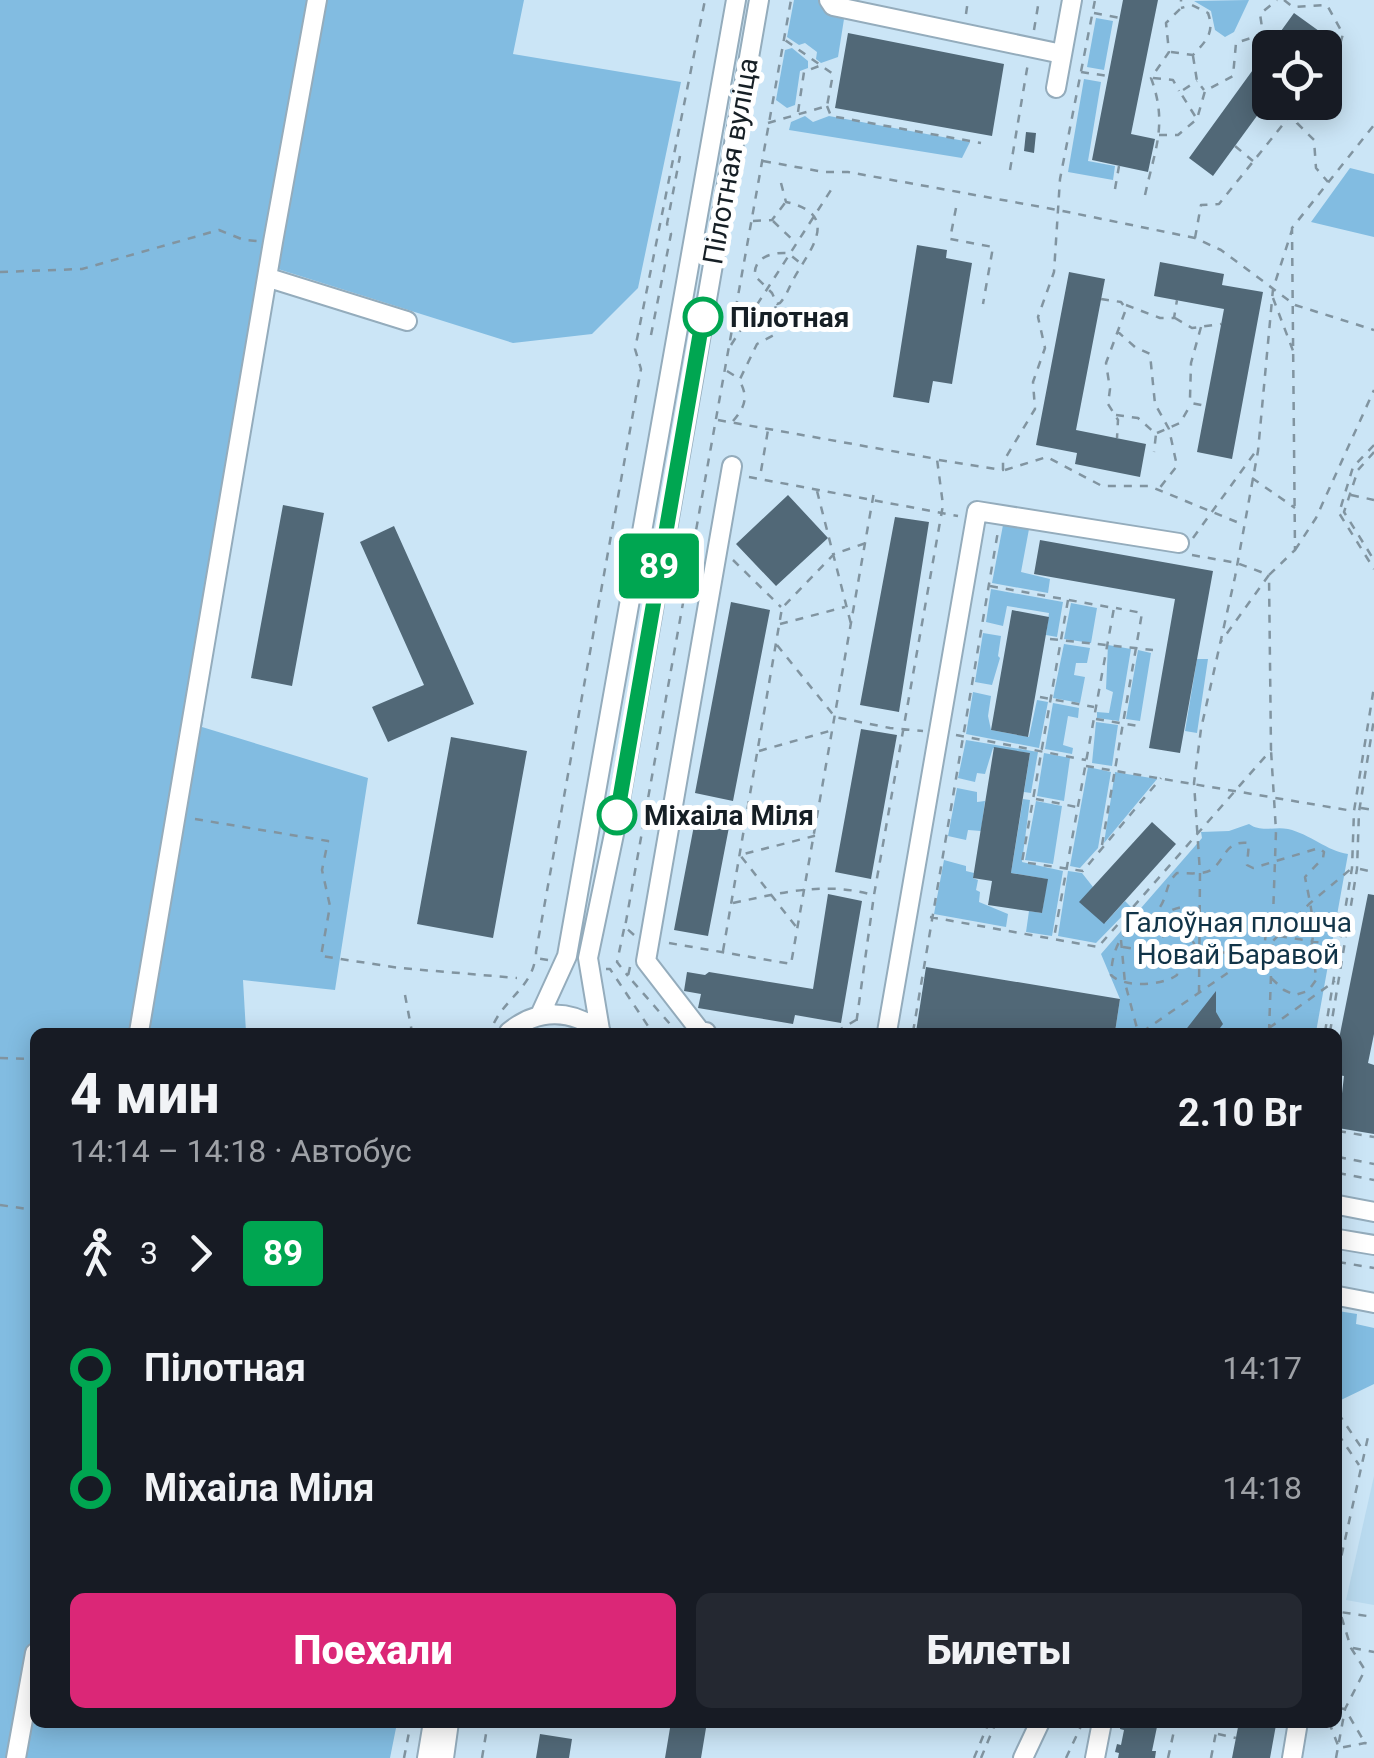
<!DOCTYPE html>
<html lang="ru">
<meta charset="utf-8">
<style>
body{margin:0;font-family:Roboto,sans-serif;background:#242831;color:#f1f3f6;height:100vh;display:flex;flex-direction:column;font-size:38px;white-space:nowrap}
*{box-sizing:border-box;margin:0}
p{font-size:32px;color:#9ea1a6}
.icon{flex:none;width:55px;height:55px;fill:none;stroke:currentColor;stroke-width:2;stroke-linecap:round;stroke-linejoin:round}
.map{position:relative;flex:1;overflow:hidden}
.side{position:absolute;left:30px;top:1028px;width:1312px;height:700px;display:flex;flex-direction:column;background:#171b24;border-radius:15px;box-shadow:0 5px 25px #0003}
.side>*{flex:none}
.badge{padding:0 20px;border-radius:8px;font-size:35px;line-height:65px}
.tools{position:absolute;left:1252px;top:30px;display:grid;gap:20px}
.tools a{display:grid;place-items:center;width:90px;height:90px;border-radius:15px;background:#171b24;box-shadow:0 5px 25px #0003;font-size:50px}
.map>.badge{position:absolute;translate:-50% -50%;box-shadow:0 0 0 5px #fff}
.legs{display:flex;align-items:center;gap:15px;height:110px;padding:0 40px;font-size:32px}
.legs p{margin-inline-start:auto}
.head{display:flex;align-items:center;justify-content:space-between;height:170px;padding:0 40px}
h1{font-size:55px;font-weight:800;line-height:75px}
.primary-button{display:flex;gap:20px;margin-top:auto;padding:20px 40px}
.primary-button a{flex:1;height:115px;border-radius:15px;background:#db2777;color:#fff;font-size:40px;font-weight:800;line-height:115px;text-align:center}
.primary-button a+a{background:#242831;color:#f1f3f6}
ul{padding:0 40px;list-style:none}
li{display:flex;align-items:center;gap:35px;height:120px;font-size:38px}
li i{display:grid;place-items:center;width:15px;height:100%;margin:0 12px;background:currentColor}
li i::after{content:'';width:25px;height:25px;margin:-12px;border:8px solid;border-radius:50%;background:#171b24}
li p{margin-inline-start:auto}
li:first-child i{background:linear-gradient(#0000 50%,currentColor 0)}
li:last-child i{background:linear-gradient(currentColor 50%,#0000 0)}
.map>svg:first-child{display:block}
</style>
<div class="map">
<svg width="1374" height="1758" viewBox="0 0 1374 1758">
<rect width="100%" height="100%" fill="#cbe5f6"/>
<!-- built -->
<path fill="#b9daef" d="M 1374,1476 L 1374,1605 L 1346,1600 Z"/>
<!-- green -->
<path fill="#82bce1" d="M 0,0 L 524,0 L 513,54 L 681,82 L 638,288 L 592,334 L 513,343 L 262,264 L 202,727 L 368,778 L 335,990 L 243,980 L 246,1032 L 35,1032 L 35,1722 L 397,1723 L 390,1758 L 0,1758 Z
M 794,0 L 822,0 L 844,19 L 838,57 L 821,63 L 816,59 L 817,52 L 805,43 L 799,45 L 787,37 Z
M 1249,0 L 1234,32 L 1225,37 L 1215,30 L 1211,11 L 1194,1 Z
M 1096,18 L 1113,21 L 1104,70 L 1087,67 Z
M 792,48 L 808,61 L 808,68 L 800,71 L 795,105 L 787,108 L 776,100 L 785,50 Z
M 1084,79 L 1101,82 L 1088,161 L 1115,166 L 1113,180 L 1068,172 Z
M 805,116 L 813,122 L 829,116 L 970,142 L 962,158 L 789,130 L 791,122 Z
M 1350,168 L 1374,174 L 1374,237 L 1311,222 Z
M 1003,525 L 1029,529 L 1021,572 L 1050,579 L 1048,593 L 992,583 Z
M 991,589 L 1063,602 L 1057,637 L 1046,635 L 1049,613 L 1007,606 L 1003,626 L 986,622 Z
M 1071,603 L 1097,608 L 1091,643 L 1064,639 Z
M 983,633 L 1001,636 L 998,656 L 1000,658 L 992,685 L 975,682 Z
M 1064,644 L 1090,648 L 1087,663 L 1076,663 L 1074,675 L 1085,677 L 1080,703 L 1053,698 Z
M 1108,645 L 1131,649 L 1119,721 L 1097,718 L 1097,712 L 1109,713 L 1113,692 L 1106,689 Z
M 1138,650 L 1151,653 L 1140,721 L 1126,719 Z
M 1197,659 L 1208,659 L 1197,733 L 1185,731 Z
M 973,692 L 991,696 L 988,716 L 991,730 L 1029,737 L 1037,700 L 1048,702 L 1039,748 L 966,734 Z
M 1053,703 L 1079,708 L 1078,718 L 1068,716 L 1063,745 L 1073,748 L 1072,754 L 1045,749 Z
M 1096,722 L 1118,725 L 1112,766 L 1092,763 Z
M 966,740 L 1038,752 L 1031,793 L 1024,792 L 1030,753 L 993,748 L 985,774 L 977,773 L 975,782 L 958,778 Z
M 1044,753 L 1070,758 L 1064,801 L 1037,796 Z
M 1088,767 L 1111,772 L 1098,848 L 1080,868 L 1070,866 Z
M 1115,772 L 1157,779 L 1104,843 Z
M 957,788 L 977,792 L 977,802 L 985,801 L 981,831 L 968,830 L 966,840 L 948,836 Z
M 1023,799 L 1030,800 L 1022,862 L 1063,871 L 1052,936 L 1026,932 L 1029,911 L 1042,913 L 1047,879 L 1011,873 Z
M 1036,801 L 1062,806 L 1053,864 L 1025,860 Z
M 1249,824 C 1262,833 1274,826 1288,829 C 1310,834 1327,851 1348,854 L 1316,1032 L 1115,1032 L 1120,999 L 1101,954 L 1202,838 L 1201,832 L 1229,831 Z
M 944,860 L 966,866 L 966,871 L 974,873 L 973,878 L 978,880 L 976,890 L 980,892 L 979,902 L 1008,914 L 1006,927 L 934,914 Z
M 1068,871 L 1082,873 L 1093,887 L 1105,923 L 1125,901 L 1131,907 L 1096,943 L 1058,936 Z
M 1338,1311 L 1357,1314 L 1356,1324 L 1374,1328 L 1374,1384 L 1341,1400 L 1338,1399 Z"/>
<!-- building -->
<path fill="#516877" d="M 1123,0 L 1158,0 L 1131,134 L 1155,139 L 1148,172 L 1092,160 Z
M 1294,13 L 1319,31 L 1307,48 L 1270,48 L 1270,98 L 1213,176 L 1189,158 Z
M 848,33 L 1004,64 L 992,136 L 835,108 Z
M 1026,132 L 1036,133 L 1034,153 L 1024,151 Z
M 917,245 L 947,250 L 946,258 L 972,263 L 952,384 L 933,381 L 929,403 L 893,397 Z
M 1160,262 L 1224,274 L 1222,285 L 1263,292 L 1232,459 L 1197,452 L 1224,309 L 1154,296 Z
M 1069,272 L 1105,279 L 1076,430 L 1146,444 L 1140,477 L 1075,464 L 1077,453 L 1036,445 Z
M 788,495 L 828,538 L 776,586 L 736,544 Z
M 283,505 L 324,513 L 292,686 L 251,678 Z
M 895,517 L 929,522 L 899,712 L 860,705 Z
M 394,526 L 474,704 L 388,742 L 372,707 L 424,685 L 360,542 Z
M 1040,540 L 1213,571 L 1180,753 L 1149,748 L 1175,599 L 1034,574 Z
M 731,602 L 770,610 L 733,801 L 695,793 Z
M 1012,610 L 1049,617 L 1028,737 L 991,730 Z
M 861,729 L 897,735 L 871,879 L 835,872 Z
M 451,737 L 527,751 L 493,938 L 417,924 Z
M 994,747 L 1030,753 L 1011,873 L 1048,879 L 1042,913 L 988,905 L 992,881 L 973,878 Z
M 696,815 L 730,822 L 708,936 L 674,930 Z
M 1152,822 L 1176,844 L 1104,924 L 1079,902 Z
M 828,894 L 862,901 L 841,1023 L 795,1015 L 793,1024 L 698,1008 L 701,994 L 684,991 L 687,972 L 705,975 L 709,972 L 813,989 Z
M 1368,894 L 1374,895 L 1374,1034 L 1368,1063 L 1374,1065 L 1374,1134 L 1338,1128 L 1344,1076 L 1338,1075 L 1338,1044 Z
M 926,967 L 1120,999 L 1115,1032 L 916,1032 Z
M 1216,991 L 1216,1012 L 1223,1024 L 1217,1032 L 1184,1032 Z
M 671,1722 L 707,1722 L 701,1758 L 665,1758 Z
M 1121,1722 L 1158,1722 L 1152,1751 L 1156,1751 L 1155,1758 L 1118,1758 L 1119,1753 L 1115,1752 L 1117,1744 L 1121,1745 L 1124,1730 L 1120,1729 Z
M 1239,1722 L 1276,1725 L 1270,1758 L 1232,1758 Z
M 540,1734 L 572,1739 L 569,1758 L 536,1758 Z"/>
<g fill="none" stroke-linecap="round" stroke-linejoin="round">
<!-- minor casing -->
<g stroke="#94acbc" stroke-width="22">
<path id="minor" d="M 829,0 L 833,6 L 1062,54
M 1056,88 L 1072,0
M 269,278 L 407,321
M 540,1015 L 567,956 L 736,0
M 600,1030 L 588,958 L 614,834 L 759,0
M 139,1032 L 273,242 L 317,0
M 509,1032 C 538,1008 572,1009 601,1032
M 706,1032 L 701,1032 L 646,961 L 732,466
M 887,1032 L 977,511 L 1179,543
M 1338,1205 L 1374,1212
M 1338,1239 L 1374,1245
M 1338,1296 L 1374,1303
M 16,1758 L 35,1653
M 427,1758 L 433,1722
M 444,1758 L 449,1722
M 1023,1758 L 1040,1722
M 1095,1758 L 1102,1722
M 1292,1758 L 1298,1722"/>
</g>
<!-- path -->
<path stroke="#8194a0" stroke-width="2.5" stroke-dasharray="8 8" stroke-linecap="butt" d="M 1284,0 L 1293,7 L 1325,5
M 1094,13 L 1120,18
M 966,14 L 968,0
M 1034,30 L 1039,0
M 1171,52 L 1193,55 C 1206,41 1215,33 1208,13 L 1192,5 L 1181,8
M 1193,56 L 1197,81 L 1204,90
M 1325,71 L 1337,55 L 1343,34 L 1327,5 L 1328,0
M 1081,72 L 1108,76
M 1153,78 L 1173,80 L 1179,91
M 1275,102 L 1289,114
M 827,106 L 831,116 L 981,143
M 1298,107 L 1297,123 L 1314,140 L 1316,168 L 1328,182
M 798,112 L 804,72 L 819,66
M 1195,116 L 1180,92 L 1197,81
M 768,123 L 827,106 L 833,74 L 785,40
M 1159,135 L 1178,135 L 1197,119 L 1205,91 L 1233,76 L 1236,43 L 1263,34 L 1260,14 L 1277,0
M 1235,146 L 1253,161
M 763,161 L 824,172 L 848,172 L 1058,210 L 1195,238 L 1221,250 L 1295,305 L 1374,330
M 1010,170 L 1028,63
M 781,183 L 786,202 C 845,215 806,254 792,282 C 788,290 786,296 780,303 L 777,304 L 772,293 L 755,276 C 753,257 772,252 788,253 L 804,266
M 1115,189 L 1119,166
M 1145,195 C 1155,149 1168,124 1151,78 L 1169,52 L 1166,23 L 1181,8 L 1181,0
M 956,208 L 950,239 L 993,247 L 983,304
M 753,221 L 772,220 L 785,203
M 773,221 L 796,243
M 1195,238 L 1201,205 L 1219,204 L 1301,102
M 0,272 L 82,269 L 219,230 L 244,240 L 257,241
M 1273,298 L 1295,356
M 1101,299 L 1121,302 L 1126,309 L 1106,363 L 1110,389 L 1108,404 L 1118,420 L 1117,438
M 1126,305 L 1160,318 L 1174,318 L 1177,300
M 1175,318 L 1192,328 L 1221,324
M 1201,327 L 1191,363 L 1190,398 L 1191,403 L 1206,406
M 1117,331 L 1135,347 L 1150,354 L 1155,404 L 1169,429 L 1177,466 L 1158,490
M 651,335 L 671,234 L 667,224 L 680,156
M 731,345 L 831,190
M 727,371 L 740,379 L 757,344 L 776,334 L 773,321 L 776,305
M 1116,415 L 1138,418 L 1156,434 L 1154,452
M 718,420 L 937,459 L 943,505 L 874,895 L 855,1032
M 733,421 C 745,407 749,397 739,380
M 1157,433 L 1180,423 L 1191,404
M 1374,445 L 1353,467 L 1339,513 L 1374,569
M 1374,452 L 1358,470 L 1344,512 L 1374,560
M 939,460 L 1003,470 L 1003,462 L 1035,409 L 1033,382 L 1045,348 L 1038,317 L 1054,272 L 1060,179 L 1095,0
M 1005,470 L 1047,457 L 1102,486 L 1149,486 L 1244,525
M 761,471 L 768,430
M 749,477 L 958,516
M 1252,478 L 1295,508
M 817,491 L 851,624
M 1351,495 L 1374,500
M 1193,538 L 1256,451
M 1295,550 L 1316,518 L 1374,390
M 1192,555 L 1237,563 L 1269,575 L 1220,643
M 733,560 L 781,607
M 990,586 L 1114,608 L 1054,938
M 1068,600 L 1022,862 L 1083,871 L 1161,778
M 780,624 L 845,607
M 1050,639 L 1153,650
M 777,645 L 835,717 L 890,728 L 923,731
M 1040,697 L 1094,707
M 1096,719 L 1138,726
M 956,735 L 1086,760
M 759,751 L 833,730
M 1086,766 L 1353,811
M 1036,799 L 1077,807
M 688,808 L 744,818
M 1361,808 L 1374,810
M 793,810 L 814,836 L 740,855 L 797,928
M 195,819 L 328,841 L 322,870 L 330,906 L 321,956 L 400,968 L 517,978
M 1102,845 L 1142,613 L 1116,608
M 1360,869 L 1374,872
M 733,903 C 780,893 825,881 873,895
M 930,917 L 1098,947 L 1271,750 L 1269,575 L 1295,550 L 1292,228 L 1374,125
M 624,929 L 617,962 L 628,976
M 1313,934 L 1304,920 L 1284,915 L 1267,926 L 1264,948 C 1270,957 1276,965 1288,965 C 1328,965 1309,900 1305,877 L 1323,858 L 1324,852 L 1319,848 L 1253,868 L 1247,865 L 1249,843 C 1224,840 1226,860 1211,870 C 1202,875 1187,873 1177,873 C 1165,884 1168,895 1160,907 C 1154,917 1143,920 1134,926 C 1117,937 1112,956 1111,975 C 1124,988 1162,986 1177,975 L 1178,964 C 1164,946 1148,913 1182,907 L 1189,913 L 1191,938 L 1199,953 L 1243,952 L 1284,990 L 1295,995 L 1308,991 L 1316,980 L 1313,942
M 634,935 L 625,927 L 791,0
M 1279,936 L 1341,946
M 1121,940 L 1125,983 L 1138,1032
M 669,943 L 791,964 L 874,492
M 1123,947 L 1199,960
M 723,951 L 782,608 L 834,554 L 866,543
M 548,960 L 536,958 L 536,952 L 641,369 L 635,349 L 705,0
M 630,967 L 628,976 L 677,1032
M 606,969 L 610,969 L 652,1032
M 1199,993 L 1200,873 L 1194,783 L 1201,729 L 1235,577 L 1258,451 L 1273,289 L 1292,230
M 405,995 L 412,1032
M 494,1023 C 506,999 531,986 535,960
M 1269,1028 L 1335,981
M 725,1030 L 738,1032
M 836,1032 L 856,1020
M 913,1032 L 998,531
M 1142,1032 L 1271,943 L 1309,904 L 1352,868
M 1269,1032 L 1276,831 L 1271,750
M 1325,1032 L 1352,868 L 1354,811 L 1374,687
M 1330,1032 L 1357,869 L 1359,812 L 1374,719
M 0,1058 L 35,1059
M 1338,1131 L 1374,1137
M 1338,1157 L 1374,1164
M 1338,1173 L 1374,1180
M 0,1205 L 35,1210
M 1338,1262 L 1374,1268
M 1338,1413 L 1363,1450
M 1338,1434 L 1359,1465
M 1338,1571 L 1368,1437 L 1374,1434
M 1353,1648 L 1374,1652
M 1338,1708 L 1345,1709 L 1365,1743
M 1329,1722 L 1339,1748 L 1365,1743 L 1374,1745
M 1218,1734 L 1236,1738
M 404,1758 L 411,1722
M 482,1758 L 488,1722
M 974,1758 L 989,1722
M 981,1758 L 996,1722
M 1066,1758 L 1083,1722
M 1168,1758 L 1176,1722
M 1211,1758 L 1218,1722
M 1336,1758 L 1345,1709 L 1365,1670 L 1351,1648 L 1340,1612 L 1374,1617"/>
<!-- minor -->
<use href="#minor" stroke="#fff" stroke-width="18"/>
</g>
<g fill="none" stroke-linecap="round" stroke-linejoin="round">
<!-- line-1 casing -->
<g stroke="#fff" stroke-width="22">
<path id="line-1" d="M 617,815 L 703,317"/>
</g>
<!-- line-1 -->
<use href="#line-1" stroke="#00a651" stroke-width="15"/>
</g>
<!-- markers -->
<g fill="#fff" stroke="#00a651" stroke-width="5">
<circle cx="703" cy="317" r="18"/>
<circle cx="617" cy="815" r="18"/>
</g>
<g text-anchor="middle" stroke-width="10" stroke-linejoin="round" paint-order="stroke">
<!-- street labels -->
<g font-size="28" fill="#161f25" stroke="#fff">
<text transform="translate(730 161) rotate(-80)" y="10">Пілотная вуліца</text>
</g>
<!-- stop labels -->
<g font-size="28" font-weight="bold" fill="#161f25" stroke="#fff" text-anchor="start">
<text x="730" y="327">Пілотная</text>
<text x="644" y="825">Міхаіла Міля</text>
</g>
<!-- park labels -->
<g font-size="28" fill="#113448" stroke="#fff">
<text x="1238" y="932">Галоўная плошча<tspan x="1238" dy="32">Новай Баравой</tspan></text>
</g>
</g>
</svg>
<div class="tools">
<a><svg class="icon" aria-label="locate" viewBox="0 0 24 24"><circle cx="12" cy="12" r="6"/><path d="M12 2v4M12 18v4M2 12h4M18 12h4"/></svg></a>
</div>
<b class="badge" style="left:659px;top:566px;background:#00a651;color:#fff">89</b>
<section class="side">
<div class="head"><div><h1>4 мин</h1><p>14:14 – 14:18 · Автобус</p></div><b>2.10 Br</b></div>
<div class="legs"><svg class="icon" aria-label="walk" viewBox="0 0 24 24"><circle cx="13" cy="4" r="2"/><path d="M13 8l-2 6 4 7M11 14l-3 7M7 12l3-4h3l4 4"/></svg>3<svg class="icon" aria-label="forward" viewBox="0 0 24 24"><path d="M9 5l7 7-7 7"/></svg><b class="badge" style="background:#00a651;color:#fff">89</b></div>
<ul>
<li><i style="color:#00a651"></i><b>Пілотная</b><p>14:17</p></li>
<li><i style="color:#00a651"></i><b>Міхаіла Міля</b><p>14:18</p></li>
</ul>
<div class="primary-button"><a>Поехали</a><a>Билеты</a></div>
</section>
</div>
